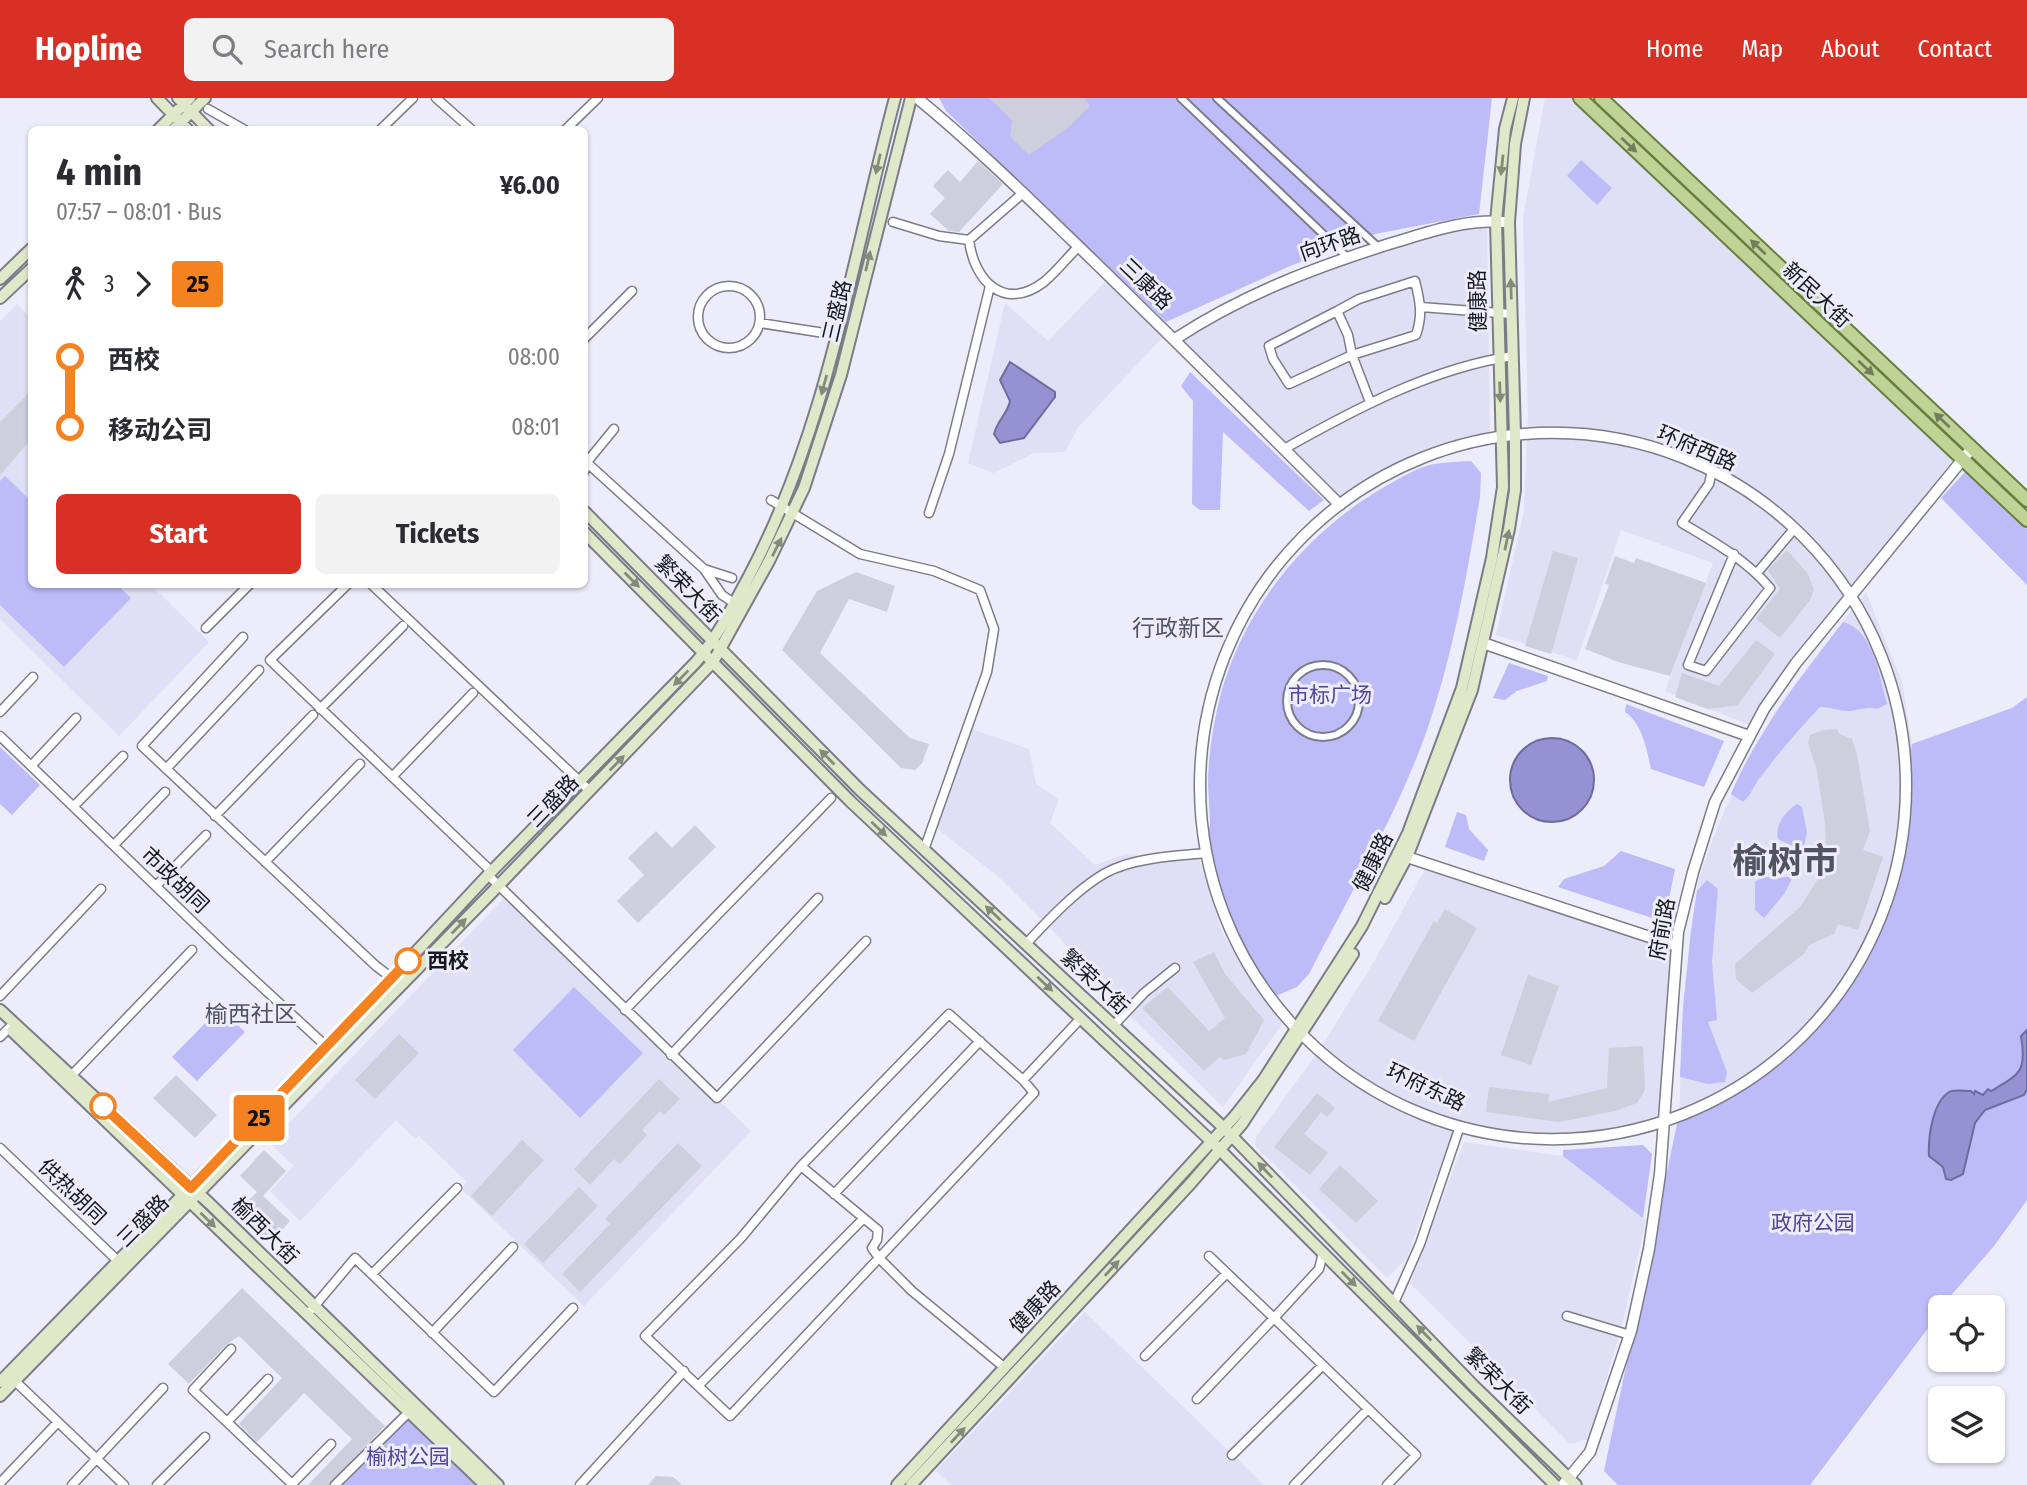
<!DOCTYPE html>
<meta charset="utf-8">
<style>
body{margin:0;font-family:"Fira Sans Condensed","Noto Sans SC",sans-serif;background:#f2f2f3;color:#2b2b33;height:100vh;display:flex;flex-direction:column;font-size:26px;white-space:nowrap}
*{box-sizing:border-box;margin:0}
p{font-size:23px;color:#7c7c81}
.icon{flex:none;width:38px;height:38px;fill:none;stroke:currentColor;stroke-width:2;stroke-linecap:round;stroke-linejoin:round}
.map{position:relative;flex:1;overflow:hidden}
.drawer{position:absolute;left:28px;top:28px;width:560px;height:462px;display:flex;flex-direction:column;background:#fff;border-radius:10px;box-shadow:0 2px 5px #0004}
.drawer>*{flex:none}
.badge{padding:0 14px;border-radius:5px;font-size:24px;line-height:46px}
.controls{position:absolute;left:1928px;top:1197px;display:grid;gap:14px}
.controls a{display:grid;place-items:center;width:77px;height:77px;border-radius:10px;background:#fff;box-shadow:0 2px 5px #0004;font-size:35px}
.map>.badge{position:absolute;translate:-50% -50%;box-shadow:0 0 0 4px #fff}
.legs{display:flex;align-items:center;gap:10px;height:77px;padding:0 28px;font-size:23px}
.legs p{margin-inline-start:auto}
.headline{display:flex;align-items:center;justify-content:space-between;height:119px;padding:0 28px}
h1{font-size:38px;font-weight:700;line-height:52px}
.action{display:flex;gap:14px;margin-top:auto;padding:14px 28px}
.action a{flex:1;height:80px;border-radius:10px;background:#d93025;color:#fff;font-size:28px;font-weight:700;line-height:80px;text-align:center}
.action a+a{background:#f2f2f3;color:#2b2b33}
ul{padding:0 28px;list-style:none}
li{display:flex;align-items:center;gap:24px;height:70px;font-size:26px}
li i{display:grid;place-items:center;width:10px;height:100%;margin:0 9px;background:currentColor}
li i::after{content:'';width:18px;height:18px;margin:-9px;border:5px solid;border-radius:50%;background:#fff}
li p{margin-inline-start:auto}
li:first-child i{background:linear-gradient(#0000 50%,currentColor 0)}
li:last-child i{background:linear-gradient(currentColor 50%,#0000 0)}
header{display:flex;align-items:center;gap:42px;box-sizing:border-box;height:98px;padding:0 35px;background:#d93025;color:#fff}
header strong{font-size:33px}
nav{display:flex;gap:38px;margin-inline-start:auto;font-size:24px}
.search{width:490px;height:63px;background:#f2f2f3;display:flex;align-items:center;gap:18px;box-sizing:border-box;padding:0 24px;border-radius:10px;color:#7c7c81;font-size:26px}
.map>svg:first-child{display:block}
</style>
<header>
<strong>Hopline</strong>
<div class="search"><svg class="icon" aria-label="search" viewBox="0 0 24 24"><circle cx="10" cy="10" r="6"/><path d="M15 15l6 6"/></svg>Search here</div>
<nav><a>Home</a><a>Map</a><a>About</a><a>Contact</a></nav>
</header>
<div class="map">
<svg width="2027" height="1387" viewBox="0 0 2027 1387">
<rect width="100%" height="100%" fill="#ececfb"/>
<!-- built -->
<path fill="#dfdff5" d="M 1545,0 L 1580,0 L 1957,356 L 1754,629 L 1665,593 L 1713,465 L 1621,432 L 1577,562 L 1496,537 L 1524,413 L 1528,319 L 1523,120 Z
M 1487,124 L 1490,341 L 1410,366 L 1340,407 L 1175,241 L 1201,223 L 1347,159 Z
M 1107,182 L 1163,239 L 1079,328 L 1065,354 L 1034,355 L 993,375 L 968,365 L 1005,205 L 1048,243 Z
M 17,206 L 31,220 L 32,486 L 151,487 L 209,544 L 119,638 L 0,521 L 0,223 Z
M 1866,494 L 1902,584 L 1912,646 L 1896,767 L 1853,876 L 1825,914 L 1770,968 L 1711,1006 L 1679,1021 L 1683,909 L 1691,833 L 1698,783 L 1715,735 L 1746,663 L 1782,603 Z
M 969,630 L 1029,651 L 1036,686 L 1059,701 L 1050,725 L 1095,767 L 1126,756 L 1199,761 L 1222,834 L 1249,881 L 1285,922 L 1223,1009 L 1126,914 L 1055,835 L 1001,781 L 933,727 Z
M 1428,766 L 1677,848 L 1665,1025 L 1583,1039 L 1540,1039 L 1460,1028 L 1435,1081 L 1407,1160 L 1387,1180 L 1255,1047 L 1256,1039 L 1318,954 L 1375,862 Z
M 506,798 L 751,1033 L 584,1208 L 461,1091 L 467,1084 L 419,1038 L 415,1041 L 396,1022 L 300,1123 L 270,1093 L 294,1068 L 270,1045 Z
M 1464,1044 L 1563,1058 L 1646,1122 L 1623,1223 L 1589,1341 L 1570,1346 L 1410,1185 Z
M 1085,1214 L 1264,1387 L 952,1387 L 936,1373 Z"/>
<!-- green -->
<path fill="#bdbbf8" d="M 939,0 L 1492,0 L 1479,116 L 1375,136 L 1290,168 L 1166,224 L 946,13 Z
M 1581,62 L 1612,90 L 1597,107 L 1567,78 Z
M 1190,274 L 1324,402 L 1309,413 L 1223,334 L 1220,412 L 1200,412 L 1192,406 L 1193,303 L 1181,288 Z
M 1471,363 L 1481,375 L 1480,399 C 1467,477 1453,557 1427,632 C 1397,717 1350,796 1309,876 L 1297,889 L 1269,901 C 1241,859 1211,808 1206,756 C 1205,746 1209,735 1210,725 C 1210,711 1208,696 1208,682 C 1209,654 1213,626 1220,599 C 1244,509 1307,433 1386,388 C 1400,380 1418,369 1434,366 C 1446,364 1459,364 1471,363 Z
M 1965,374 L 2027,431 L 2027,487 L 1941,400 Z
M 5,378 L 31,403 L 32,486 L 117,487 L 131,500 L 64,569 L 0,507 L 0,383 Z
M 1843,524 C 1874,532 1879,578 1887,606 L 1877,611 C 1866,608 1860,612 1849,613 C 1840,613 1830,609 1820,609 C 1798,632 1778,656 1759,681 C 1753,689 1751,697 1743,704 L 1731,696 C 1758,632 1801,579 1843,524 Z
M 1509,565 L 1548,578 L 1547,583 L 1517,593 L 1505,602 L 1493,600 Z
M 2027,599 L 2027,1102 L 1994,1148 L 1941,1209 L 1938,1217 L 1810,1387 L 1618,1387 L 1604,1373 L 1678,1021 C 1785,972 1871,885 1896,768 C 1905,728 1905,686 1912,646 L 2012,610 Z
M 1626,606 L 1724,643 L 1704,689 L 1651,671 C 1647,652 1642,625 1625,614 Z
M 0,649 L 40,687 L 12,717 L 0,706 Z
M 1797,706 L 1802,709 L 1807,734 L 1803,753 L 1778,741 C 1775,726 1785,714 1797,706 Z
M 1457,714 L 1466,717 L 1469,731 L 1488,752 L 1484,763 L 1445,749 Z
M 1621,753 L 1675,771 L 1665,821 L 1652,820 L 1558,789 L 1564,781 L 1604,768 Z
M 1762,779 L 1793,779 L 1784,796 L 1764,820 L 1755,812 L 1755,784 Z
M 1707,782 L 1718,791 L 1712,864 L 1717,922 L 1708,924 L 1727,974 L 1725,984 L 1708,986 L 1680,979 L 1683,909 L 1691,833 L 1697,793 Z
M 574,889 L 643,955 L 580,1020 L 513,952 Z
M 220,910 L 245,934 L 197,983 L 172,959 Z
M 1643,1047 L 1652,1056 L 1643,1120 L 1563,1058 L 1563,1052 Z
M 407,1320 L 477,1387 L 342,1387 Z"/>
<!-- water -->
<path fill="#9591d3" stroke="#6f6c9c" stroke-width="2" d="M 1010,264 L 1055,294 L 1055,299 L 1024,340 L 1000,345 L 994,336 C 998,321 1007,317 1010,303 L 1000,282 Z
M1510 682a42 42 0 1 1 84 0a42 42 0 1 1-84 0Z
M 2027,932 L 2027,991 L 2024,997 L 1985,1012 L 1975,1025 L 1963,1076 L 1951,1082 L 1946,1081 L 1943,1069 L 1929,1058 C 1928,1041 1932,1005 1949,994 C 1954,991 1964,993 1971,993 L 1974,996 L 1975,993 L 1983,997 L 1988,991 L 1991,993 C 2020,976 2027,974 2021,938 Z"/>
<!-- building -->
<path fill="#cecedd" d="M 989,0 L 1084,0 L 1090,8 L 1068,30 L 1029,57 L 1010,38 L 1012,22 Z
M 978,63 L 1003,86 L 959,134 L 949,133 L 930,116 L 945,100 L 933,88 L 948,72 L 960,84 Z
M 32,292 L 32,340 L 0,377 L 0,324 Z
M 1787,452 L 1808,476 L 1814,492 L 1810,502 L 1780,540 L 1756,521 L 1780,491 L 1768,472 Z
M 1553,453 L 1578,460 L 1551,556 L 1525,548 Z
M 1615,458 L 1634,465 L 1636,460 L 1706,485 L 1670,578 L 1618,564 L 1585,551 L 1609,487 L 1605,486 Z
M 856,474 L 895,488 L 887,514 L 849,501 L 820,555 L 910,640 L 929,646 L 922,665 L 915,672 L 901,670 L 782,552 L 817,493 Z
M 1756,542 L 1775,556 L 1738,607 L 1707,611 L 1675,599 L 1682,575 L 1719,588 Z
M 1837,631 L 1839,636 L 1852,641 L 1857,657 L 1870,733 L 1863,752 L 1883,759 L 1858,832 L 1838,826 L 1834,836 L 1809,847 L 1804,856 L 1752,895 L 1736,881 L 1735,866 L 1800,809 L 1818,781 L 1826,751 L 1825,725 L 1817,673 L 1808,645 L 1810,637 L 1823,632 Z
M 695,727 L 716,749 L 638,825 L 617,803 L 644,777 L 628,760 L 656,733 L 672,750 Z
M 1445,811 L 1477,830 L 1414,943 L 1378,923 L 1434,823 L 1437,825 Z
M 1214,854 L 1225,876 L 1264,922 L 1246,956 L 1224,962 L 1220,959 L 1204,973 L 1142,910 L 1168,889 L 1209,933 L 1225,920 L 1193,864 Z
M 1528,877 L 1559,888 L 1531,967 L 1501,957 Z
M 399,936 L 419,955 L 375,1001 L 355,982 Z
M 1643,948 L 1645,992 L 1637,1005 L 1615,1013 L 1559,1024 L 1486,1014 L 1489,989 L 1549,996 L 1548,1004 L 1607,990 L 1609,950 Z
M 176,977 L 217,1017 L 195,1040 L 153,1000 Z
M 659,981 L 680,1001 L 664,1017 L 660,1013 L 642,1032 L 647,1037 L 620,1066 L 614,1061 L 590,1087 L 574,1071 Z
M 1317,995 L 1335,1010 L 1327,1019 L 1321,1014 L 1304,1036 L 1328,1055 L 1310,1077 L 1274,1049 Z
M 522,1042 L 544,1062 L 492,1118 L 471,1098 Z
M 678,1045 L 702,1068 L 580,1194 L 562,1176 L 610,1126 L 605,1121 Z
M 264,1052 L 286,1073 L 263,1098 L 290,1123 L 271,1144 L 238,1113 L 257,1094 L 240,1078 Z
M 1340,1067 L 1378,1103 L 1356,1125 L 1319,1091 Z
M 579,1089 L 598,1108 L 543,1165 L 524,1146 Z
M 242,1190 L 385,1328 L 329,1387 L 308,1387 L 352,1341 L 304,1295 L 257,1344 L 239,1326 L 282,1280 L 239,1238 L 226,1247 L 189,1286 L 168,1266 Z
M 656,1378 L 673,1379 L 682,1387 L 648,1387 Z"/>
<g fill="none" stroke-linecap="round" stroke-linejoin="round">
<!-- pedestrian casing -->
<g stroke="#7c7c89" stroke-width="10">
<path id="pedestrian" d="M 1181,0 L 1347,159
M 1217,0 L 1379,150
M1287 603a36 36 0 1 1 72 0a36 36 0 1 1-72 0Z"/>
</g>
<!-- minor casing -->
<g stroke="#7c7c89" stroke-width="11">
<path id="minor" d="M 436,0 L 472,32
M 208,11 L 245,32
M 380,32 L 413,0
M 565,32 L 598,0
M 893,124 L 939,138 L 969,142 L 1023,95
M 969,142 C 974,183 1004,214 1044,184 C 1056,174 1067,160 1079,148
M698 219a31 31 0 1 1 62 0a31 31 0 1 1-62 0Z
M 1421,209 L 1512,216
M 1337,213 L 1269,248 L 1273,261 L 1289,286 L 1352,257 L 1348,237 L 1337,213 L 1359,201 L 1415,183 C 1420,203 1423,217 1416,237 L 1352,257 L 1370,304
M 760,225 L 824,235
M 584,241 L 632,193
M 1284,351 C 1355,311 1432,270 1513,258
M 584,362 L 704,471 L 732,480
M 1712,373 L 1709,386 L 1682,425 C 1714,444 1745,461 1770,490 L 1706,573 L 1688,567 L 1734,456
M 584,374 L 587,364 L 614,331
M 771,402 L 860,456 L 934,473 L 980,492 L 994,531 L 987,574 L 924,752
M 929,415 L 949,356 L 990,188
M 704,471 L 722,497 L 734,505
M 1757,475 L 1794,431
M 348,486 L 270,562 L 492,774
M 371,486 L 590,693
M 206,530 L 250,486
M 243,539 L 142,648 L 376,868 L 392,880
M 320,611 L 403,528
M 0,614 L 33,579
M 0,638 L 223,853 L 327,949
M 31,668 L 76,620
M 166,671 L 259,572
M 393,678 L 473,595
M 74,708 L 123,658
M 215,718 L 313,617
M 114,747 L 165,694
M 265,764 L 360,666
M 488,777 L 717,1000 L 866,843
M 156,788 L 206,737
M 1026,846 C 1048,822 1088,779 1119,769 C 1146,759 1177,758 1206,755
M 0,898 L 101,791
M 625,912 L 831,700
M 1114,927 L 1144,895 L 1175,870
M 0,939 L 9,930
M 671,957 L 818,800
M 71,978 L 192,852
M 0,1050 L 119,1164
M 801,1068 L 878,1132 L 877,1142 L 872,1150 L 879,1160 L 1034,995 L 1023,982
M 834,1096 L 980,943
M 1323,1155 L 1319,1171 L 1274,1220 L 1416,1357 L 1387,1387
M 372,1176 L 457,1090
M 1394,1205 L 1420,1146 L 1460,1028
M 312,1211 L 355,1160 L 494,1294 L 573,1210
M 1567,1218 L 1630,1237
M 432,1235 L 513,1149
M 1145,1258 L 1226,1176
M 1005,1270 L 912,1193 L 879,1160 L 730,1318 L 645,1238 L 741,1140 L 801,1068 L 949,916 L 1023,982 L 1081,920
M 268,1281 L 227,1324 L 292,1386
M 15,1283 L 124,1387
M 699,1287 L 863,1121
M 1197,1301 L 1274,1220 L 1209,1158
M 227,1324 L 193,1292 L 231,1251
M 1232,1357 L 1323,1267
M 0,1385 L 58,1324
M 72,1387 L 163,1290
M 157,1387 L 205,1339
M 291,1387 L 331,1346
M 335,1387 L 409,1314
M 580,1387 L 684,1273
M 1294,1387 L 1368,1311"/>
</g>
<!-- tertiary casing -->
<g stroke="#7c7c89" stroke-width="13">
<path id="tertiary" d="M 917,0 C 972,45 1023,95 1074,144 C 1164,231 1252,319 1340,407
M 1175,241 C 1242,197 1313,170 1389,146 C 1427,135 1463,121 1504,124
M1200 688a353 353 0 1 1 706 0a353 353 0 1 1-706 0Z
M 1483,545 L 1749,638
M 1407,759 L 1677,848
M 1563,1387 L 1590,1354 L 1631,1233 L 1649,1151 L 1660,1076 L 1678,834 L 1693,774 L 1715,704 L 1764,611 L 1796,565 L 1972,350"/>
</g>
<!-- secondary casing -->
<g stroke="#7c7c89" stroke-width="14">
<path id="secondary" d="M 157,0 L 188,32
M 178,0 L 209,32
M 158,32 L 190,0
M 173,32 L 205,0
M 0,181 L 32,150
M 0,200 L 32,170
M 584,413 L 860,692 L 1224,1030 L 1474,1288 L 1576,1387
M 584,434 L 850,703 L 1212,1044 L 1555,1387
M 1385,800 L 1407,759 L 1472,592 L 1509,431 L 1515,392 L 1515,337 L 1509,124 L 1515,46 L 1524,0
M 0,912 L 209,1105 L 498,1387
M 12,933 L 485,1387
M 0,1284 L 327,949 L 488,777 L 696,564 C 718,538 733,508 749,478 C 828,329 852,161 895,0
M 0,1298 L 499,787 L 713,564 L 769,463 L 804,390 L 841,277 L 911,0
M 897,1387 L 1234,1019 L 1264,981 L 1362,828 L 1408,735 L 1462,590 L 1492,460 L 1503,389 L 1496,123 L 1505,31 L 1513,0
M 911,1387 L 1191,1085 L 1242,1026 L 1353,856"/>
</g>
<!-- primary casing -->
<g stroke="#687e3d" stroke-width="16">
<path id="primary" d="M 1580,0 L 2027,422
M 1601,0 L 2027,402"/>
</g>
<!-- pedestrian -->
<use href="#pedestrian" stroke="#fff" stroke-width="6"/>
<!-- minor -->
<use href="#minor" stroke="#fff" stroke-width="8"/>
<!-- tertiary -->
<use href="#tertiary" stroke="#fff" stroke-width="10"/>
<!-- secondary -->
<use href="#secondary" stroke="#dfe9ca" stroke-width="10"/>
<!-- primary -->
<use href="#primary" stroke="#bed395" stroke-width="12"/>
</g>
<!-- one-way arrows -->
<defs><path id="oneway-solid" d="M-6-.8H1V-3.2L6.5 0L1 3.2V.8H-6Z" transform="scale(1.75)"/></defs>
<g fill="#737e5f">
<use href="#oneway-solid" transform="translate(1629 47) rotate(43)"/>
<use href="#oneway-solid" transform="translate(1758 149) rotate(-137)"/>
<use href="#oneway-solid" transform="translate(1866 270) rotate(43)"/>
<use href="#oneway-solid" transform="translate(1942 322) rotate(-137)"/>
</g>
<g fill="#858a7c">
<use href="#oneway-solid" transform="translate(878 66) rotate(103)"/>
<use href="#oneway-solid" transform="translate(1502 67) rotate(96)"/>
<use href="#oneway-solid" transform="translate(868 163) rotate(-77)"/>
<use href="#oneway-solid" transform="translate(1511 191) rotate(-92)"/>
<use href="#oneway-solid" transform="translate(824 287) rotate(105)"/>
<use href="#oneway-solid" transform="translate(1500 294) rotate(88)"/>
<use href="#oneway-solid" transform="translate(1507 442) rotate(-78)"/>
<use href="#oneway-solid" transform="translate(777 449) rotate(-63)"/>
<use href="#oneway-solid" transform="translate(632 482) rotate(45)"/>
<use href="#oneway-solid" transform="translate(681 580) rotate(135)"/>
<use href="#oneway-solid" transform="translate(827 659) rotate(-135)"/>
<use href="#oneway-solid" transform="translate(617 665) rotate(-46)"/>
<use href="#oneway-solid" transform="translate(879 731) rotate(43)"/>
<use href="#oneway-solid" transform="translate(993 815) rotate(-137)"/>
<use href="#oneway-solid" transform="translate(459 828) rotate(-46)"/>
<use href="#oneway-solid" transform="translate(1045 886) rotate(43)"/>
<use href="#oneway-solid" transform="translate(1265 1072) rotate(-134)"/>
<use href="#oneway-solid" transform="translate(208 1122) rotate(44)"/>
<use href="#oneway-solid" transform="translate(1112 1170) rotate(-47)"/>
<use href="#oneway-solid" transform="translate(1349 1181) rotate(45)"/>
<use href="#oneway-solid" transform="translate(1424 1235) rotate(-134)"/>
<use href="#oneway-solid" transform="translate(958 1337) rotate(-47)"/>
</g>
<g fill="none" stroke-linecap="round" stroke-linejoin="round">
<!-- line-1 casing -->
<g stroke="#fff" stroke-width="16">
<path id="line-1" d="M 103,1008 L 191,1090 L 408,863"/>
</g>
<!-- line-1 -->
<use href="#line-1" stroke="#f58220" stroke-width="10"/>
</g>
<!-- markers -->
<g fill="#fff" stroke="#f58220" stroke-width="3.5">
<circle cx="408" cy="863" r="12"/>
<circle cx="103" cy="1008" r="12"/>
</g>
<g text-anchor="middle" stroke-width="6" stroke-linejoin="round" paint-order="stroke">
<!-- street labels -->
<g font-size="21" fill="#17171c" stroke="#ececfb">
<text transform="translate(1330 146) rotate(-19)" y="7">向环路</text>
<text transform="translate(1146 186) rotate(44)" y="7">三康路</text>
<text transform="translate(1817 197) rotate(43)" y="7">新民大街</text>
<text transform="translate(1478 203) rotate(-91)" y="7">健康路</text>
<text transform="translate(837 213) rotate(-77)" y="7">三盛路</text>
<text transform="translate(1697 350) rotate(23)" y="7">环府西路</text>
<text transform="translate(688 491) rotate(46)" y="7">繁荣大街</text>
<text transform="translate(553 703) rotate(-46)" y="7">三盛路</text>
<text transform="translate(1373 764) rotate(-64)" y="7">健康路</text>
<text transform="translate(175 782) rotate(44)" y="7">市政胡同</text>
<text transform="translate(1662 831) rotate(-80)" y="7">府前路</text>
<text transform="translate(1095 884) rotate(43)" y="7">繁荣大街</text>
<text transform="translate(1426 989) rotate(25)" y="7">环府东路</text>
<text transform="translate(72 1094) rotate(44)" y="7">供热胡同</text>
<text transform="translate(143 1123) rotate(-45)" y="7">三盛路</text>
<text transform="translate(265 1133) rotate(45)" y="7">榆西大街</text>
<text transform="translate(1035 1209) rotate(-47)" y="7">健康路</text>
<text transform="translate(1498 1283) rotate(45)" y="7">繁荣大街</text>
</g>
<!-- park labels -->
<g font-size="21" fill="#504596" stroke="#ececfb">
<text x="1330" y="604">市标广场</text>
<text x="1813" y="1132">政府公园</text>
<text x="408" y="1366">榆树公园</text>
</g>
<!-- stop labels -->
<g font-size="21" font-weight="bold" fill="#17171c" stroke="#ececfb" text-anchor="start">
<text x="427" y="870">西校</text>
</g>
<!-- neighbourhood labels -->
<g font-size="23" fill="#535360" stroke="#ececfb">
<text x="1178" y="538">行政新区</text>
<text x="251" y="924">榆西社区</text>
</g>
<!-- town labels -->
<g font-size="35" font-weight="bold" fill="#535360" stroke="#ececfb">
<text x="1785" y="775">榆树市</text>
</g>
</g>
</svg>
<div class="controls">
<a><svg class="icon" aria-label="locate" viewBox="0 0 24 24"><circle cx="12" cy="12" r="6"/><path d="M12 2v4M12 18v4M2 12h4M18 12h4"/></svg></a>
<a><svg class="icon" aria-label="layers" viewBox="0 0 24 24"><path d="M12 4l9 5-9 5-9-5zM3 14l9 5 9-5"/></svg></a>
</div>
<b class="badge" style="left:259px;top:1020px;background:#f58220;color:#111">25</b>
<section class="drawer">
<div class="headline"><div><h1>4 min</h1><p>07:57 – 08:01 · Bus</p></div><b>¥6.00</b></div>
<div class="legs"><svg class="icon" aria-label="walk" viewBox="0 0 24 24"><circle cx="13" cy="4" r="2"/><path d="M13 8l-2 6 4 7M11 14l-3 7M7 12l3-4h3l4 4"/></svg>3<svg class="icon" aria-label="forward" viewBox="0 0 24 24"><path d="M9 5l7 7-7 7"/></svg><b class="badge" style="background:#f58220;color:#111">25</b></div>
<ul>
<li><i style="color:#f58220"></i><b>西校</b><p>08:00</p></li>
<li><i style="color:#f58220"></i><b>移动公司</b><p>08:01</p></li>
</ul>
<div class="action"><a>Start</a><a>Tickets</a></div>
</section>
</div>
